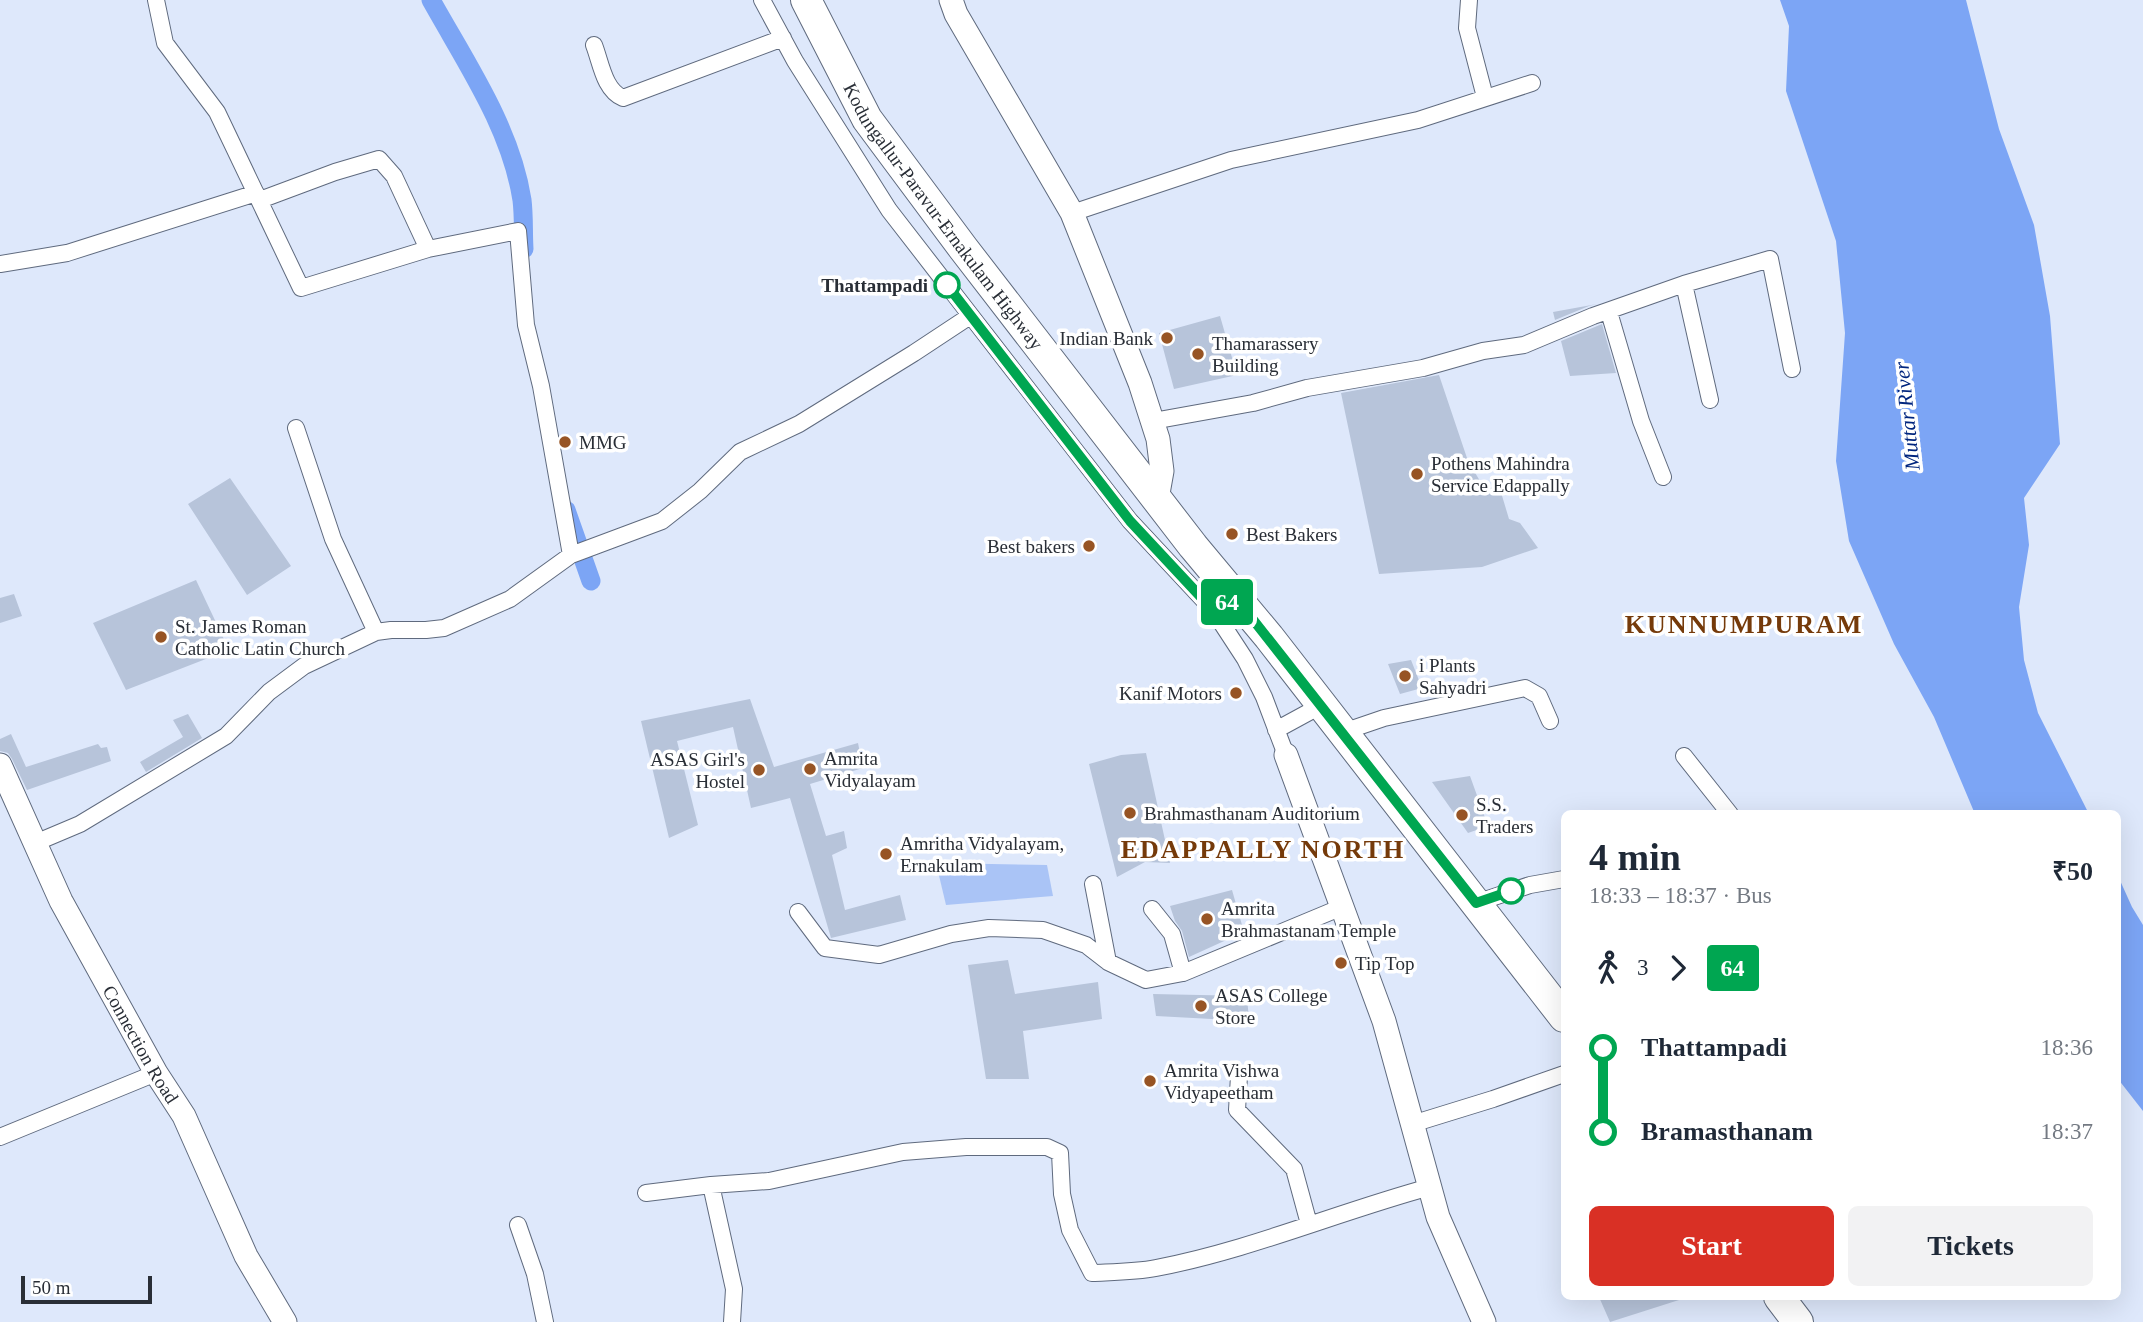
<!DOCTYPE html>
<meta charset="utf-8">
<style>
body{margin:0;font-family:Georgia,serif;background:#f2f2f3;color:#1f2937;height:100vh;display:flex;flex-direction:column;font-size:26px;white-space:nowrap}
*{box-sizing:border-box;margin:0}
p{font-size:23px;color:#747a83}
.icon{flex:none;width:38px;height:38px;fill:none;stroke:currentColor;stroke-width:2;stroke-linecap:round;stroke-linejoin:round}
.map{position:relative;flex:1;overflow:hidden}
.side{position:absolute;left:1561px;top:810px;width:560px;height:490px;display:flex;flex-direction:column;background:#fff;border-radius:10px;box-shadow:0 7px 28px #0002}
.side>*{flex:none}
.badge{padding:0 14px;border-radius:5px;font-size:24px;line-height:46px}
.scale{position:absolute;left:21px;bottom:18px;width:131px;box-sizing:border-box;padding-left:7px;border:4px solid #292e36;border-top:0;font-size:19px;line-height:24px;white-space:nowrap;color:#292e36;-webkit-text-stroke:5px #fff;paint-order:stroke}
.map>.badge{position:absolute;translate:-50% -50%;box-shadow:0 0 0 4px #fff}
.legs{display:flex;align-items:center;gap:10px;height:77px;padding:0 28px;font-size:23px}
.legs p{margin-inline-start:auto}
.summary{display:flex;align-items:center;justify-content:space-between;height:119px;padding:0 28px}
h1{font-size:38px;font-weight:600;line-height:52px}
.cta{display:flex;gap:14px;margin-top:auto;padding:14px 28px}
.cta a{flex:1;height:80px;border-radius:10px;background:#d93025;color:#fff;font-size:28px;font-weight:600;line-height:80px;text-align:center}
.cta a+a{background:#f2f2f3;color:#1f2937}
ul{padding:0 28px;list-style:none}
li{display:flex;align-items:center;gap:24px;height:84px;font-size:26px}
li i{display:grid;place-items:center;width:10px;height:100%;margin:0 9px;background:currentColor}
li i::after{content:'';width:18px;height:18px;margin:-9px;border:5px solid;border-radius:50%;background:#fff}
li p{margin-inline-start:auto}
li:first-child i{background:linear-gradient(#0000 50%,currentColor 0)}
li:last-child i{background:linear-gradient(currentColor 50%,#0000 0)}
.map>svg:first-child{display:block}
</style>
<div class="map">
<svg width="2143" height="1322" viewBox="0 0 2143 1322">
<rect width="100%" height="100%" fill="#dee8fb"/>
<!-- green -->
<path fill="#aac4f6" d="M 936,863 L 1047,865 L 1053,896 L 946,905 Z"/>
<!-- water -->
<path fill="#7ca5f5" d="M 1780,0 L 1966,0 L 1999,129 L 2034,225 L 2050,316 L 2060,444 L 2024,498 L 2029,545 L 2019,607 L 2024,660 L 2038,713 L 2089,814 L 1975,814 L 1934,717 L 1894,644 L 1849,541 L 1836,461 L 1845,333 L 1836,241 L 1786,91 L 1789,26 Z
M 2118,876 L 2132,907 L 2143,925 L 2143,1111 L 2118,1079 Z"/>
<g fill="none" stroke-linecap="round" stroke-linejoin="round">
<!-- canal -->
<path stroke="#7ca5f5" stroke-width="19" d="M 431,0 C 466,63 511,128 522,200 C 524,216 523,233 524,249
M 566,510 L 591,581"/>
</g>
<!-- building -->
<path fill="#b7c4da" d="M 1597,304 L 1589,306 L 1555,320 L 1553,312 Z
M 1220,316 L 1237,375 L 1174,389 L 1159,333 Z
M 1602,324 L 1616,373 L 1570,376 L 1561,341 Z
M 1439,375 L 1468,461 L 1483,486 L 1500,489 L 1509,519 L 1520,523 L 1538,548 L 1482,567 L 1379,574 L 1341,393 Z
M 230,478 L 291,566 L 247,595 L 188,504 Z
M 196,580 L 229,650 L 126,690 L 93,623 Z
M 14,594 L 22,616 L 0,623 L 0,598 Z
M 1411,660 L 1422,688 L 1400,694 L 1388,664 Z
M 750,699 L 774,767 L 858,743 L 863,768 L 810,784 L 826,836 L 844,831 L 847,848 L 832,855 L 845,910 L 900,895 L 906,920 L 831,938 L 790,798 L 751,808 L 733,727 L 677,741 L 698,825 L 669,838 L 641,721 Z
M 188,714 L 202,738 L 146,772 L 140,762 L 183,737 L 173,720 Z
M 11,734 L 26,767 L 98,744 L 101,748 L 107,747 L 111,761 L 27,790 L 12,759 L 8,753 L 0,751 L 0,739 Z
M 1146,753 L 1170,863 L 1145,862 L 1117,877 L 1089,764 L 1121,755 Z
M 1470,776 L 1488,826 L 1468,833 L 1432,782 Z
M 1232,890 L 1244,932 L 1189,957 L 1182,931 L 1175,921 L 1170,906 Z
M 1008,960 L 1015,994 L 1098,982 L 1102,1019 L 1023,1031 L 1029,1079 L 986,1079 L 968,965 Z
M 1153,994 L 1247,996 L 1249,1021 L 1156,1016 Z
M 1599,1297 L 1678,1297 L 1679,1300 L 1610,1322 Z"/>
<g fill="none" stroke-linecap="round" stroke-linejoin="round">
<!-- street casing -->
<g stroke="#5f6a7e" stroke-width="18">
<path id="street" d="M 156,0 L 165,43 L 217,112 L 301,288 L 428,249 L 394,176 L 379,159 L 335,172 L 260,200
M 762,0 L 795,61 L 889,210 L 1130,521 L 1213,610 L 1245,659 L 1264,697 L 1286,755
M 1469,0 L 1467,28 L 1485,97
M 594,45 C 601,63 604,90 623,98 L 783,38
M 1072,213 L 1231,160 L 1418,120 L 1532,83
M 428,249 L 518,231 L 526,325 L 541,386 L 571,555
M 0,264 L 67,253 L 256,193
M 1684,284 L 1710,400
M 1609,312 L 1641,421 L 1663,477
M 1153,421 L 1253,403 L 1307,388 L 1423,368 L 1483,351 L 1524,345 L 1593,316 L 1684,284 L 1770,259 L 1792,369
M 296,428 L 333,539 L 376,632
M 1276,730 L 1322,705
M 1343,732 L 1384,718 L 1525,688 L 1539,696 L 1550,721
M 1684,756 L 1730,814
M 35,843 L 80,824 L 226,736 L 269,692 L 304,666 L 376,632 L 391,630 L 426,630 L 444,628 L 510,599 L 571,555 L 662,521 L 700,491 L 740,452 L 799,424 L 914,353 L 970,316
M 1093,884 L 1108,962 L 1146,980 L 1183,973
M 1476,903 L 1530,885 L 1564,879
M 1152,909 L 1172,934 L 1183,973 L 1342,907
M 798,912 L 825,948 L 879,955 L 951,934 L 989,928 L 1043,930 L 1086,945 L 1108,962
M 1239,1076 L 1237,1110 L 1294,1169 L 1309,1224
M 1412,1124 L 1493,1099 L 1564,1074
M 0,1137 L 156,1073
M 711,1185 L 734,1289 L 732,1322
M 646,1193 L 711,1185 L 769,1181 L 903,1152 L 966,1147 L 1047,1147 L 1060,1153 L 1062,1194 L 1070,1230 L 1092,1273 C 1113,1272 1136,1272 1156,1268 C 1250,1250 1338,1212 1430,1187
M 518,1225 L 535,1274 L 545,1322"/>
</g>
<!-- secondary casing -->
<g stroke="#5f6a7e" stroke-width="25">
<g id="secondary">
<path d="M 951,0 L 956,14 L 1072,213 L 1140,383 L 1158,439 L 1162,471 L 1157,499"/>
<path d="M 1286,755 L 1384,1021 L 1438,1217 L 1484,1322"/>
<path id="s1" d="M 0,765 L 61,901 L 156,1073 L 184,1116 L 246,1256 L 285,1322"/>
</g>
</g>
<!-- highway casing -->
<g stroke="#5f6a7e" stroke-width="32">
<g id="highway">
<path id="s2" d="M 806,0 L 867,119 L 963,248 L 1193,546 L 1269,637 L 1564,1017"/>
<path d="M 1779,1297 L 1798,1322"/>
</g>
</g>
<!-- street -->
<use href="#street" stroke="#fff" stroke-width="16"/>
<!-- secondary -->
<use href="#secondary" stroke="#fff" stroke-width="23"/>
<!-- highway -->
<use href="#highway" stroke="#fff" stroke-width="30"/>
</g>
<g fill="none" stroke-linecap="round" stroke-linejoin="round">
<!-- line-1 casing -->
<g stroke="#fff" stroke-width="16">
<path id="line-1" d="M 947,285 L 1130,521 L 1213,610 L 1236,598 L 1476,903 L 1511,891"/>
</g>
<!-- line-1 -->
<use href="#line-1" stroke="#00a651" stroke-width="10"/>
</g>
<!-- markers -->
<g fill="#fff" stroke="#00a651" stroke-width="3.5">
<circle cx="947" cy="285" r="12"/>
<circle cx="1511" cy="891" r="12"/>
</g>
<g fill="#975424" stroke="#fff" stroke-width="2.5">
<circle cx="1167" cy="338" r="7"/>
<circle cx="1198" cy="354" r="7"/>
<circle cx="565" cy="442" r="7"/>
<circle cx="1417" cy="474" r="7"/>
<circle cx="1232" cy="534" r="7"/>
<circle cx="1089" cy="546" r="7"/>
<circle cx="161" cy="637" r="7"/>
<circle cx="1405" cy="676" r="7"/>
<circle cx="1236" cy="693" r="7"/>
<circle cx="810" cy="769" r="7"/>
<circle cx="759" cy="770" r="7"/>
<circle cx="1130" cy="813" r="7"/>
<circle cx="1462" cy="815" r="7"/>
<circle cx="886" cy="854" r="7"/>
<circle cx="1207" cy="919" r="7"/>
<circle cx="1341" cy="963" r="7"/>
<circle cx="1201" cy="1006" r="7"/>
<circle cx="1150" cy="1081" r="7"/>
</g>
<g text-anchor="middle" stroke-width="7" stroke-linejoin="round" paint-order="stroke">
<!-- street labels -->
<g font-size="19" fill="#292e36" stroke="#fff">
<text dy="7" stroke="none"><textPath href="#s2" startOffset="257">Kodungallur-Paravur-Ernakulam Highway</textPath></text>
<text dy="7" stroke="none"><textPath href="#s1" startOffset="313">Connection Road</textPath></text>
</g>
<!-- stop labels -->
<g font-size="19" font-weight="bold" fill="#292e36" stroke="#fff" text-anchor="end">
<text x="928" y="292">Thattampadi</text>
</g>
<!-- poi labels -->
<g font-size="19" fill="#292e36" stroke="#fff" text-anchor="start">
<text x="1153" y="345" text-anchor="end">Indian Bank</text>
<text x="1212" y="350">Thamarassery<tspan x="1212" dy="22">Building</tspan></text>
<text x="579" y="449">MMG</text>
<text x="1431" y="470">Pothens Mahindra<tspan x="1431" dy="22">Service Edappally</tspan></text>
<text x="1246" y="541">Best Bakers</text>
<text x="1075" y="553" text-anchor="end">Best bakers</text>
<text x="175" y="633">St. James Roman<tspan x="175" dy="22">Catholic Latin Church</tspan></text>
<text x="1419" y="672">i Plants<tspan x="1419" dy="22">Sahyadri</tspan></text>
<text x="1222" y="700" text-anchor="end">Kanif Motors</text>
<text x="824" y="765">Amrita<tspan x="824" dy="22">Vidyalayam</tspan></text>
<text x="745" y="766" text-anchor="end">ASAS Girl's<tspan x="745" dy="22">Hostel</tspan></text>
<text x="1476" y="811">S.S.<tspan x="1476" dy="22">Traders</tspan></text>
<text x="1144" y="820">Brahmasthanam Auditorium</text>
<text x="900" y="850">Amritha Vidyalayam,<tspan x="900" dy="22">Ernakulam</tspan></text>
<text x="1221" y="915">Amrita<tspan x="1221" dy="22">Brahmastanam Temple</tspan></text>
<text x="1355" y="970">Tip Top</text>
<text x="1215" y="1002">ASAS College<tspan x="1215" dy="22">Store</tspan></text>
<text x="1164" y="1077">Amrita Vishwa<tspan x="1164" dy="22">Vidyapeetham</tspan></text>
</g>
<!-- water labels -->
<g font-size="21" font-style="italic" fill="#00257e" stroke="#fff">
<text transform="translate(1907 416) rotate(-96)" y="7">Muttar River</text>
</g>
<!-- district labels -->
<g font-size="26" font-weight="bold" letter-spacing="2" fill="#753a0a" stroke="#fff">
<text x="1744" y="633">KUNNUMPURAM</text>
<text x="1263" y="858">EDAPPALLY NORTH</text>
</g>
</g>
</svg>
<div class="scale">50 m</div>
<b class="badge" style="left:1227px;top:602px;background:#00a651;color:#fff">64</b>
<section class="side">
<div class="summary"><div><h1>4 min</h1><p>18:33 – 18:37 · Bus</p></div><b>₹50</b></div>
<div class="legs"><svg class="icon" aria-label="walk" viewBox="0 0 24 24"><circle cx="13" cy="4" r="2"/><path d="M13 8l-2 6 4 7M11 14l-3 7M7 12l3-4h3l4 4"/></svg>3<svg class="icon" aria-label="forward" viewBox="0 0 24 24"><path d="M9 5l7 7-7 7"/></svg><b class="badge" style="background:#00a651;color:#fff">64</b></div>
<ul>
<li><i style="color:#00a651"></i><b>Thattampadi</b><p>18:36</p></li>
<li><i style="color:#00a651"></i><b>Bramasthanam</b><p>18:37</p></li>
</ul>
<div class="cta"><a>Start</a><a>Tickets</a></div>
</section>
</div>
